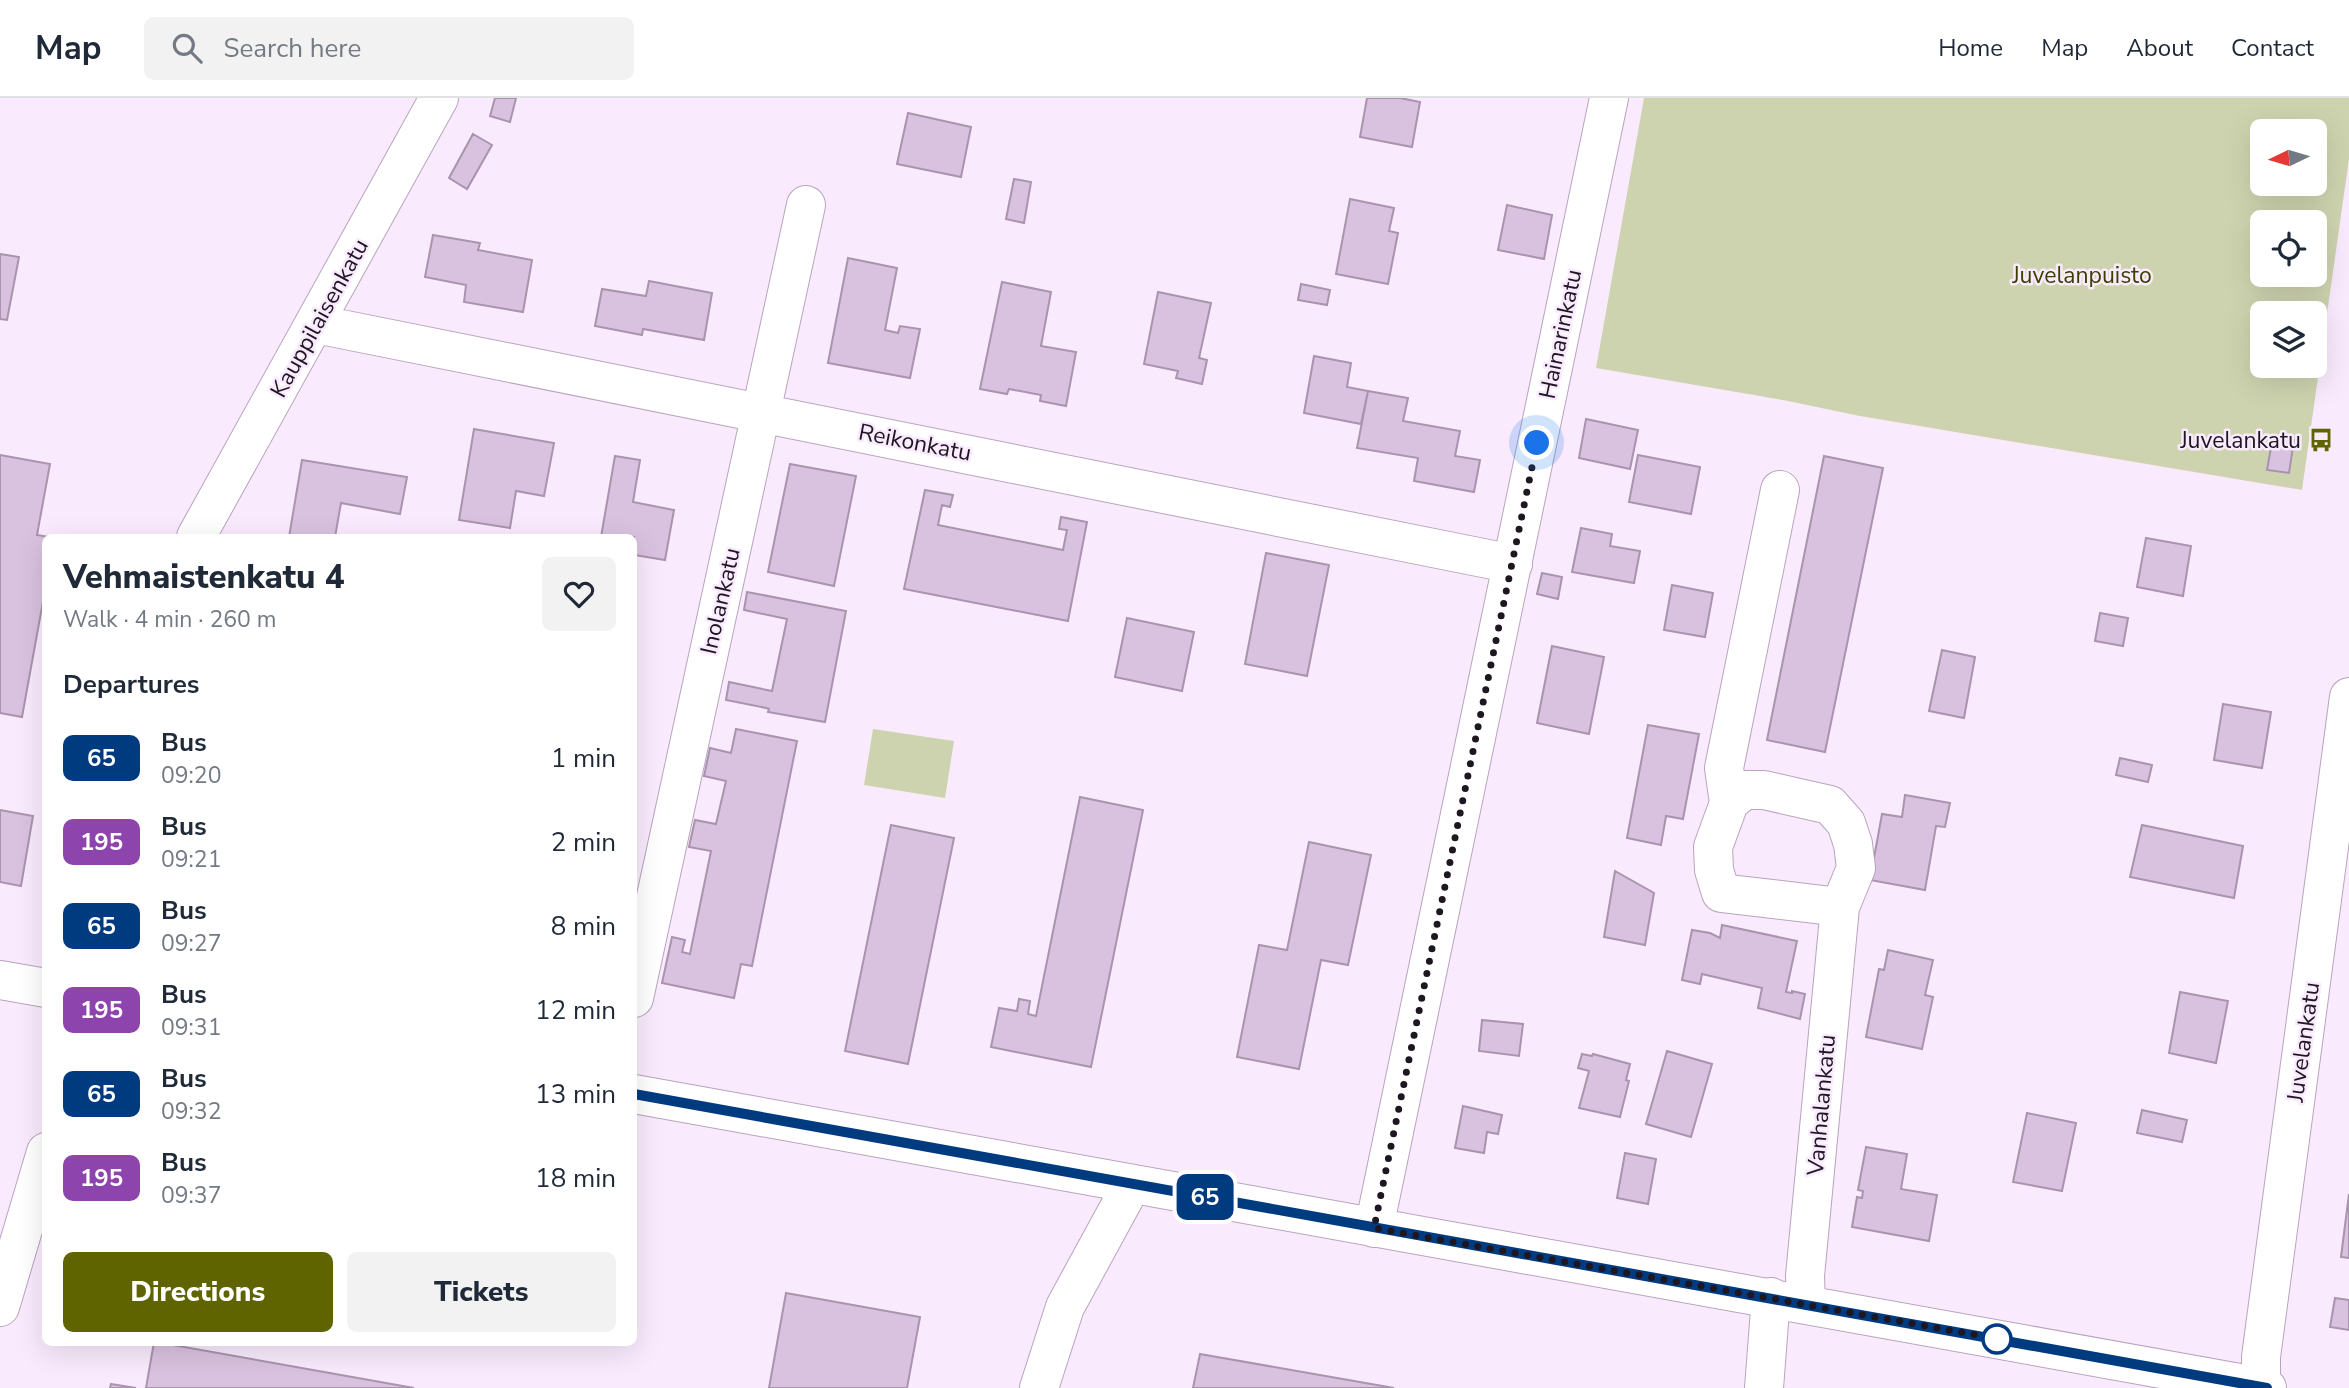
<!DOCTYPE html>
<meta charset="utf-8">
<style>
body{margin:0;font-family:"Nunito Sans",sans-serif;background:#f2f2f3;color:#1f2937;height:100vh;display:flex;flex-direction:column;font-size:26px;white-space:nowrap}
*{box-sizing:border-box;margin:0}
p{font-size:23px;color:#747a83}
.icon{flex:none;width:38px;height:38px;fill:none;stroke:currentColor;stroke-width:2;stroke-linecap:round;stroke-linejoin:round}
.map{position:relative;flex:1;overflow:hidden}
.panel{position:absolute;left:42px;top:436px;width:595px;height:812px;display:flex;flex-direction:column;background:#fff;border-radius:10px;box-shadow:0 7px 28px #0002}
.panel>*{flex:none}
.badge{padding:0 14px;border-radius:10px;font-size:24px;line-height:46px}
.needle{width:46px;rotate:265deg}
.fabs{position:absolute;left:2250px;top:21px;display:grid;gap:14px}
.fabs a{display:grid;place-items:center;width:77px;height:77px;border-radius:10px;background:#fff;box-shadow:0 7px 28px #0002;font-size:35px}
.you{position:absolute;width:35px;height:35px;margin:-18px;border:5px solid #fff;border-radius:50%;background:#1a73e8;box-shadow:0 0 0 10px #1a73e833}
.map>.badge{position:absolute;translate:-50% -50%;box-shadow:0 0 0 4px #fff}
h2{padding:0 21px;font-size:26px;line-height:63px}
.round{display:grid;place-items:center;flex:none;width:74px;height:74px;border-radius:10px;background:#f2f2f3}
.headline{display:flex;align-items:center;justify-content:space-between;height:119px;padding:0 21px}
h1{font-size:33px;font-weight:800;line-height:52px}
.button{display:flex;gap:14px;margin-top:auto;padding:14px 21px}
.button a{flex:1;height:80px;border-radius:10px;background:#5f6400;color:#fff;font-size:28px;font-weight:800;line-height:80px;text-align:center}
.button a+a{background:#f2f2f3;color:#1f2937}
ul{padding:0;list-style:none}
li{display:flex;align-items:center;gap:21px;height:84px;padding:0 21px}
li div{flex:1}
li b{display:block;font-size:26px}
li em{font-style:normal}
li .badge{min-width:77px;font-weight:700;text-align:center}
header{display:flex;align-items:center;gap:42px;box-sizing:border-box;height:98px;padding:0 35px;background:#fff;border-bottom:2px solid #e0e1e3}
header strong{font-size:33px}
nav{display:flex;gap:38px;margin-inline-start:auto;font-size:24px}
.search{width:490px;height:63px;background:#f2f2f3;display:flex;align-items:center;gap:18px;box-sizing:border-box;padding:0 24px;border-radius:10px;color:#747a83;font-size:26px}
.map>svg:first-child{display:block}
</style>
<header>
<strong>Map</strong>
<div class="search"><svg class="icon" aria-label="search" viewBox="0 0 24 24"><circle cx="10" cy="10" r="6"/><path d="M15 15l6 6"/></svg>Search here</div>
<nav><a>Home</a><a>Map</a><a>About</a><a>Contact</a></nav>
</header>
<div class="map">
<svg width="2349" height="1290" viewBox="0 0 2349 1290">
<rect width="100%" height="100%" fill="#f9ebfd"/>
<!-- green -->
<path fill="#ced3af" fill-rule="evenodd" d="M 1644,0 L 2349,0 L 2349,61 L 2302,392 L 1860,318 L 1783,302 L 1596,270 ZM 2263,33 L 2315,33 L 2315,86 L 2263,86 ZM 2263,124 L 2315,124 L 2315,177 L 2263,177 ZM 2263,215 L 2315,215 L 2315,268 L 2263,268 Z
M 873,631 L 954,643 L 945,700 L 864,687 Z"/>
<!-- building -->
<path fill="#d9c2df" stroke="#a993af" stroke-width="2" d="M 495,0 L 516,0 L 510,24 L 490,18 Z
M 1367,0 L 1400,0 L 1420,4 L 1412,49 L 1360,39 Z
M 908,15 L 971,29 L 961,79 L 897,66 Z
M 473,36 L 492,47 L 467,91 L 449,80 Z
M 1014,81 L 1031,84 L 1024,125 L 1006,121 Z
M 1350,101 L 1394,110 L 1389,133 L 1398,135 L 1388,186 L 1336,176 Z
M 1507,107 L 1552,117 L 1544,161 L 1498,152 Z
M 433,137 L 480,145 L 478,152 L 532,162 L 523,214 L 464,204 L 466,187 L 425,179 Z
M 0,156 L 19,159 L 7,222 L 0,221 Z
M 848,160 L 897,170 L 885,232 L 898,235 L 900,228 L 920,231 L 910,280 L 828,265 Z
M 649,183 L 712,195 L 704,242 L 643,231 L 642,237 L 595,228 L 602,191 L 646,198 Z
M 1002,184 L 1051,194 L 1041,248 L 1076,254 L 1066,308 L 1040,303 L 1041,297 L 1009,291 L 1007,296 L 980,291 Z
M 1301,186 L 1330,192 L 1327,207 L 1298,202 Z
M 1158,194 L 1211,205 L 1199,260 L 1207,262 L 1202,286 L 1176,280 L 1178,273 L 1144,266 Z
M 1314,258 L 1351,265 L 1347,289 L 1368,293 L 1361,326 L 1304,315 Z
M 1368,293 L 1408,300 L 1403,323 L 1460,333 L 1455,358 L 1480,362 L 1474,394 L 1414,383 L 1418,360 L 1357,350 Z
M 1586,321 L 1638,332 L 1630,371 L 1579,360 Z
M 474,331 L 554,345 L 544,398 L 516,393 L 510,430 L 459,422 Z
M 2273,338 L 2294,342 L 2289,375 L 2267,372 Z
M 0,357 L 50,366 L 37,437 L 49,439 L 46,439 L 46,487 L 22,619 L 0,615 Z
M 1638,357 L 1700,369 L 1691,416 L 1629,404 Z
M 615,358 L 640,362 L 633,404 L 674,412 L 665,462 L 634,457 L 634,439 L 601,439 Z
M 1824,358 L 1883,370 L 1825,654 L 1767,642 Z
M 302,362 L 407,379 L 400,416 L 341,405 L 335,439 L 289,439 Z
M 790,366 L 856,378 L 834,488 L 768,474 Z
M 925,392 L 953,397 L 950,409 L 942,407 L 938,427 L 1063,452 L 1067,432 L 1059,431 L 1061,419 L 1087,424 L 1068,523 L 904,491 Z
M 1581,430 L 1612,436 L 1610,448 L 1640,453 L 1634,485 L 1572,474 Z
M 2146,440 L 2191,448 L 2183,498 L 2137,489 Z
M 1266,455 L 1329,467 L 1307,578 L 1245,566 Z
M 1542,475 L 1562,479 L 1558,501 L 1537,496 Z
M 1672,487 L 1713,495 L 1705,539 L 1664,532 Z
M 747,494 L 846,513 L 825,624 L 768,614 L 769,611 L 766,610 L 726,602 L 729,584 L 772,593 L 787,521 L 744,512 Z
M 2100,515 L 2128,520 L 2123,548 L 2095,543 Z
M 1127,520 L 1194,534 L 1182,593 L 1115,579 Z
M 1552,548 L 1604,559 L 1589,636 L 1537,625 Z
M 1942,552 L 1975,559 L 1964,620 L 1929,613 Z
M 2223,606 L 2271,614 L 2262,670 L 2214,662 Z
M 1648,627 L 1699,636 L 1683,721 L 1666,718 L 1661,747 L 1627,740 Z
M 736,631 L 797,643 L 752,868 L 741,866 L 734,900 L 662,885 L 672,839 L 685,842 L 682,854 L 690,856 L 711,753 L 689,749 L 695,722 L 716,726 L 726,683 L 704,678 L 710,650 L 731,655 Z
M 2120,660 L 2152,667 L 2148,684 L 2116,677 Z
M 1905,697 L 1950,705 L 1945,729 L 1936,728 L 1925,792 L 1870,782 L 1882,716 L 1902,719 Z
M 1080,699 L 1143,712 L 1091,969 L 991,949 L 999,910 L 1017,913 L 1019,901 L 1030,903 L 1028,916 L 1036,918 Z
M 0,712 L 33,718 L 21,788 L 0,784 Z
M 891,727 L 954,740 L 908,966 L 845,953 Z
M 2142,727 L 2243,748 L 2234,800 L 2130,779 Z
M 1309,744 L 1371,757 L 1348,867 L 1321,862 L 1299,971 L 1237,959 L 1259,847 L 1287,852 Z
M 1615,773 L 1654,795 L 1645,847 L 1604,839 Z
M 1722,827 L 1797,843 L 1786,894 L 1792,895 L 1792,893 L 1805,896 L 1800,921 L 1758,910 L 1762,890 L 1702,876 L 1700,886 L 1682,882 L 1692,832 L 1710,835 L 1720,840 Z
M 1888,852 L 1933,862 L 1925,897 L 1933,899 L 1922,951 L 1866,939 L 1879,871 L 1884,872 Z
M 2180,894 L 2228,903 L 2216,965 L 2169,955 Z
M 1482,922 L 1523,926 L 1519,958 L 1479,953 Z
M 1667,953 L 1712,966 L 1691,1039 L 1646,1026 Z
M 1582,956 L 1592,958 L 1593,956 L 1630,966 L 1626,982 L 1629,983 L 1620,1019 L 1579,1010 L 1589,973 L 1578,970 Z
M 1463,1008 L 1502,1017 L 1498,1036 L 1487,1034 L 1484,1055 L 1455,1050 Z
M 2142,1012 L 2187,1022 L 2182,1044 L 2137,1035 Z
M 2027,1015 L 2076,1025 L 2062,1093 L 2013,1084 Z
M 1866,1049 L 1907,1056 L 1901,1091 L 1937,1097 L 1929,1143 L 1852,1129 L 1857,1099 L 1862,1100 L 1863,1093 L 1858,1092 Z
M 1625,1055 L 1656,1061 L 1648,1106 L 1617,1100 Z
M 2349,1096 L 2349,1160 L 2341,1159 Z
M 786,1195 L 920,1219 L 907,1290 L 769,1290 Z
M 2335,1200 L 2349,1202 L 2349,1232 L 2330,1229 Z
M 154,1244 L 156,1244 L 414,1290 L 146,1290 Z
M 1200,1256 L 1394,1290 L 1193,1290 Z
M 111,1286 L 136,1290 L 110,1290 Z"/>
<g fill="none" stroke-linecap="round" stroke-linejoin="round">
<!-- minor casing -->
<g stroke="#b9a3be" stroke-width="40">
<path id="minor" d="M 316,226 L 1513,466
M 196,439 L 439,0
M 1729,705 L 1724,670 L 1780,392
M 0,882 L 46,890
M 634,900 L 806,107
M 634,996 L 2267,1290
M 1374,1130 L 1609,0
M 1806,1206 L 1805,1178 L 1840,809 L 1856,770 L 1853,746 L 1846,725 L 1830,707 L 1764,692 L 1744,692 L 1729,705 L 1713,749 L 1714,772 L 1721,795 L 1840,809
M 0,1209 L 46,1054
M 2261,1289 L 2261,1259 L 2349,599
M 1039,1290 L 1065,1209 L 1132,1086
M 1764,1290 L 1771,1199"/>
</g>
<!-- minor -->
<use href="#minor" stroke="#fff" stroke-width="38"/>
</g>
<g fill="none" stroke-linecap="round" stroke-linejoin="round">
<!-- line casing -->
<g stroke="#fff" stroke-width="16">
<path id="line" d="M 634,996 L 2267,1290"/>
</g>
<!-- line -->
<use href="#line" stroke="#003b80" stroke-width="10"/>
<!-- walk -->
<path stroke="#1e1620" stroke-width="7" stroke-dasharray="0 12.6" d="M 1537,345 L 1374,1130 L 1999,1241 L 1997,1241"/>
</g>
<!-- icons -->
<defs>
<g id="bus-bare" transform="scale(1.89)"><path d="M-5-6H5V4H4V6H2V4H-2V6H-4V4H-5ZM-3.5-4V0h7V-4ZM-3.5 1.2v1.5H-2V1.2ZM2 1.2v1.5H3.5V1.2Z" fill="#5f6400" stroke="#f9ebfd" stroke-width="2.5" paint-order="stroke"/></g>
</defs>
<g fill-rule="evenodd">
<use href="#bus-bare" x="2321" y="342"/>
</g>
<!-- markers -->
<circle fill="#fff" stroke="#003b80" stroke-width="3.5" cx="1997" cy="1241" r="14"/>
<g text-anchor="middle" stroke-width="5" stroke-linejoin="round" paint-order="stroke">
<!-- park labels -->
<g font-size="23" fill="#3b3f00" stroke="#f9ebfd">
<text x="2082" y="185">Juvelanpuisto</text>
</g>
<!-- street labels -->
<g font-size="23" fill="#1e1620" stroke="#f9ebfd">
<text transform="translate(319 220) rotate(-61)" y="8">Kauppilaisenkatu</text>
<text transform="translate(1560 236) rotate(-78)" y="8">Hainarinkatu</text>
<text transform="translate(915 344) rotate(11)" y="8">Reikonkatu</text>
<text transform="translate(720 503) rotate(-77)" y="8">Inolankatu</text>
<text transform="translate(2303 944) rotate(-82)" y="8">Juvelankatu</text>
<text transform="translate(1821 1007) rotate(-85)" y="8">Vanhalankatu</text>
</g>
<!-- poi labels -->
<g font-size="23" fill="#1e1620" stroke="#f9ebfd" text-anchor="end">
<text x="2301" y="350">Juvelankatu</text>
</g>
</g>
</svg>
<div class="fabs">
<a><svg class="needle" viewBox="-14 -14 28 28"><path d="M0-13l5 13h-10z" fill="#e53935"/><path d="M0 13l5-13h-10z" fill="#747a83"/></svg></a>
<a><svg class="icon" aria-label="locate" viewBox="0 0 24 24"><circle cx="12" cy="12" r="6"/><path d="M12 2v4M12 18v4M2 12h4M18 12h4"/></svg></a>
<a><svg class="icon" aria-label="layers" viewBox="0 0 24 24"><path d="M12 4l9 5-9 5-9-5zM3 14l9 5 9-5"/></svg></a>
</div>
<div class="you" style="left:1537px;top:345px"></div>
<b class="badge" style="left:1205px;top:1099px;background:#003b80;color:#fff">65</b>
<section class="panel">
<div class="headline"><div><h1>Vehmaistenkatu 4</h1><p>Walk · 4 min · 260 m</p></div><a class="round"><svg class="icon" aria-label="heart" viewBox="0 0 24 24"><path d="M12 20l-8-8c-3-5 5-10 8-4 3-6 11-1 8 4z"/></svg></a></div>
<h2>Departures</h2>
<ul>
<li><span class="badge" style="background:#003b80;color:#fff">65</span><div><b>Bus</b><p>09:20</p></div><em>1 min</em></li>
<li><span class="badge" style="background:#8e44ad;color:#fff">195</span><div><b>Bus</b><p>09:21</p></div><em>2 min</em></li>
<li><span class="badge" style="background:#003b80;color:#fff">65</span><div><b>Bus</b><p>09:27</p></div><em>8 min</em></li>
<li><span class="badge" style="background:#8e44ad;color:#fff">195</span><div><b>Bus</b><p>09:31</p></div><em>12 min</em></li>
<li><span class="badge" style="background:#003b80;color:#fff">65</span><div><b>Bus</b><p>09:32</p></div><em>13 min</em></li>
<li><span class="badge" style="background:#8e44ad;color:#fff">195</span><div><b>Bus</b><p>09:37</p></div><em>18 min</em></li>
</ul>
<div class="button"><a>Directions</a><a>Tickets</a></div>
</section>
</div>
